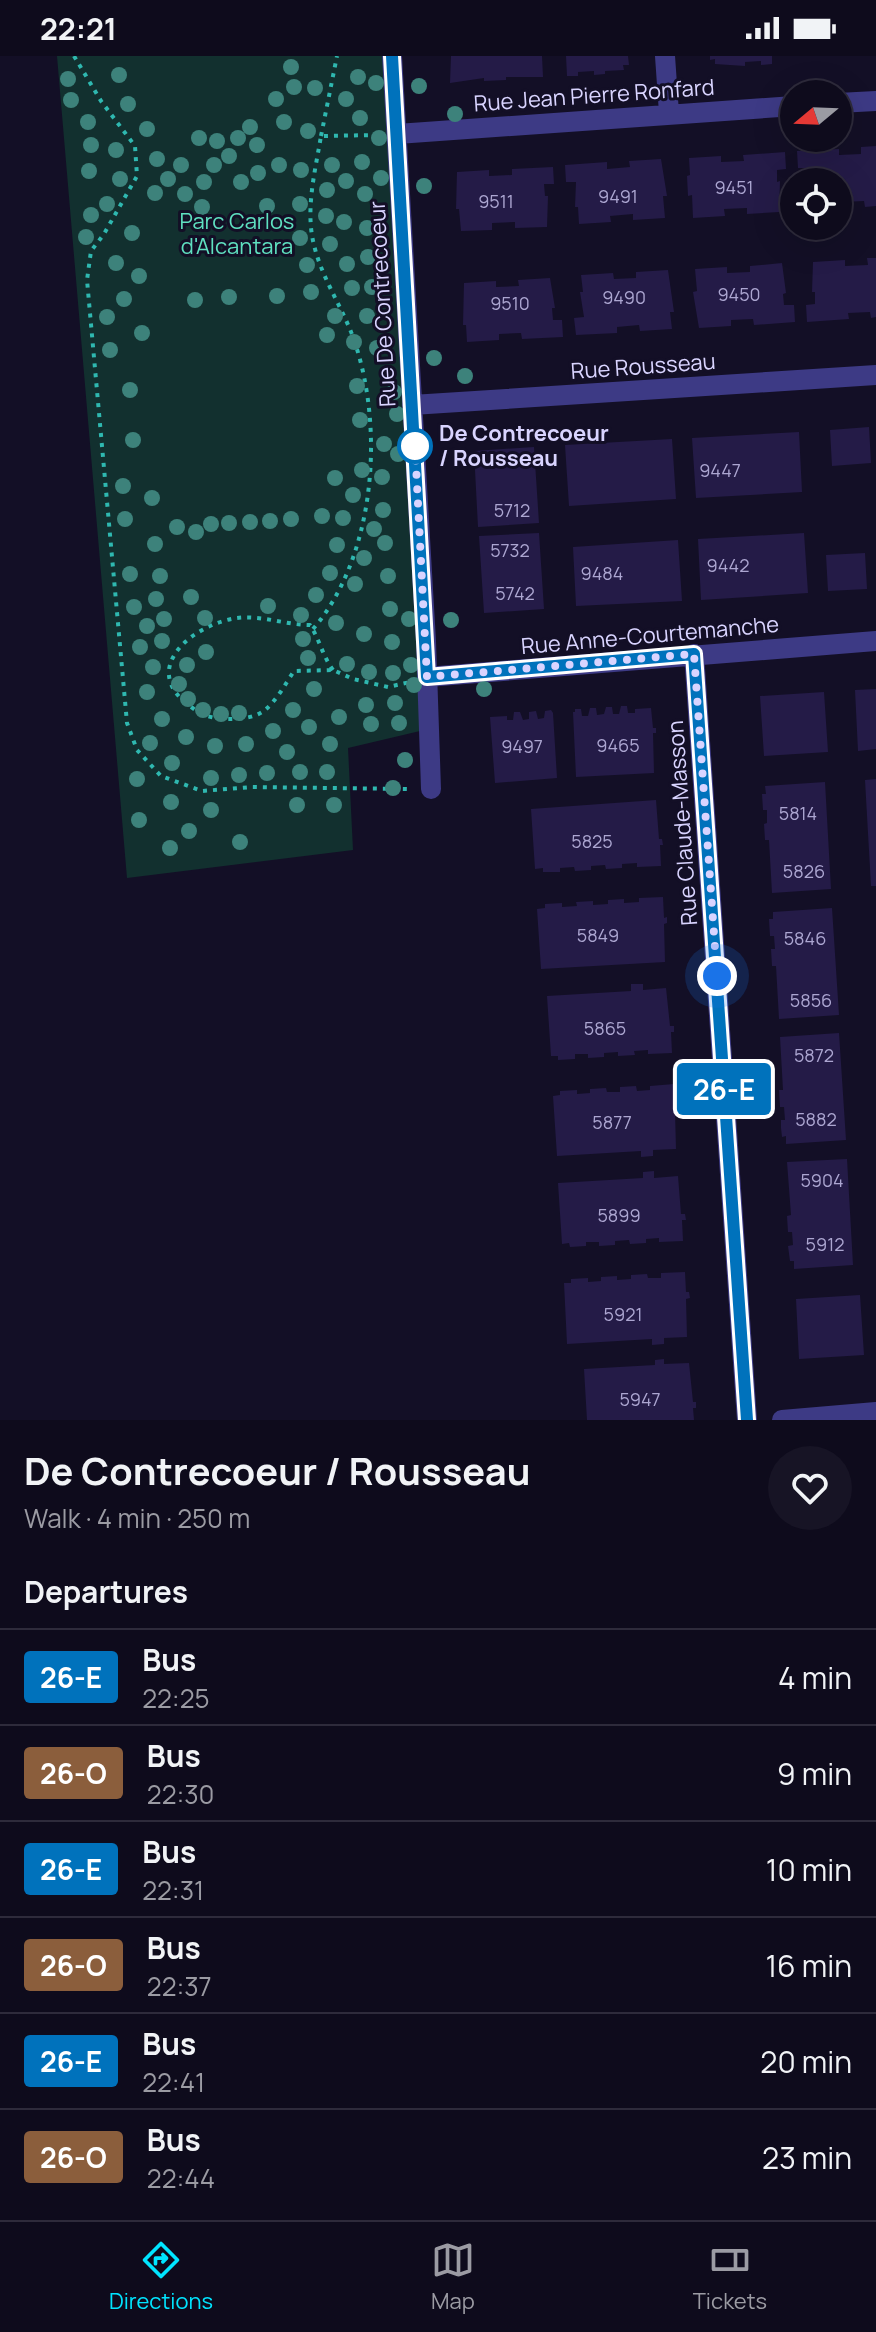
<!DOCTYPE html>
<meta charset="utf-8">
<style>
body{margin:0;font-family:Manrope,sans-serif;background:#171425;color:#f1f3f6;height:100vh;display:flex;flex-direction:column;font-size:30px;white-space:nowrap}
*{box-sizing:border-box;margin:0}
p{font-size:26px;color:#9b9ba3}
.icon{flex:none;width:44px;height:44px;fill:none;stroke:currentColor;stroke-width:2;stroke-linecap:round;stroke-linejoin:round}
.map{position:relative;height:1364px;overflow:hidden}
.side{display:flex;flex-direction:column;background:#0e0b1c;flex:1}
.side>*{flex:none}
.badge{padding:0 16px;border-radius:6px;font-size:28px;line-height:52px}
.needle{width:52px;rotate:251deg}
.buttons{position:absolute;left:780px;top:24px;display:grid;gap:16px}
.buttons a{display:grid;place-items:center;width:72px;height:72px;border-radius:50%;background:#0e0b1c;box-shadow:0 8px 32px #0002,0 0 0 2px #2e2b3b;font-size:40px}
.you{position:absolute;width:40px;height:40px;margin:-20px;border:6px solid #fff;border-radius:50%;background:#1a73e8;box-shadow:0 0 0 12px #1a73e833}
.map>.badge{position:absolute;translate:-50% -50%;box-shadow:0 0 0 4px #fff}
h2{padding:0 24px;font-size:30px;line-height:72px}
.round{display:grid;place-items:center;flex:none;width:84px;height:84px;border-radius:42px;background:#171425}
.head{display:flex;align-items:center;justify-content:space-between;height:136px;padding:0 24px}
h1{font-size:38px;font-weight:700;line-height:60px}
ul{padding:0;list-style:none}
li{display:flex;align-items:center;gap:24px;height:96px;padding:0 24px;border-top:2px solid #2e2b3b}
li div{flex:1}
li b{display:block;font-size:30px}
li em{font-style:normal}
li .badge{min-width:88px;font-weight:700;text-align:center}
.status{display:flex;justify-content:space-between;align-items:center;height:56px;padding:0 40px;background:#0e0b1c;direction:ltr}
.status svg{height:22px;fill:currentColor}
.dock{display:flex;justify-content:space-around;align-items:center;height:112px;border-top:2px solid #2e2b3b;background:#0e0b1c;font-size:22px;color:#9b9ba3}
.dock a{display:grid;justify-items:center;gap:4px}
.dock .current{color:#00e5ff}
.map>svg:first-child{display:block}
</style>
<div class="status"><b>22:21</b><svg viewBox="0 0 49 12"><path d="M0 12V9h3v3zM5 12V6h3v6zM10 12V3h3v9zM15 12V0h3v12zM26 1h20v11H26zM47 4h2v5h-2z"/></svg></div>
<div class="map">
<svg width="876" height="1364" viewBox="0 0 876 1364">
<rect width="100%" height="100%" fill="#130f26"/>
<!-- green -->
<path fill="#12302f" d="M 57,0 L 392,0 L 420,675 L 348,692 L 353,794 L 127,822 Z"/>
<!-- building -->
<path fill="#241b47" d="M 451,0 L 542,0 L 543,21 L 506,21 L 506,24 L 484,25 L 484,22 L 450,27 Z
M 566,0 L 628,0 L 629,9 L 623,9 L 624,14 L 605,15 L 605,18 L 594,19 L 594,15 L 578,16 L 578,20 L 567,20 Z
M 710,0 L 772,0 L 772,8 L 761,9 L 761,5 L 745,6 L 745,10 L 715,8 L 715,3 L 710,4 Z
M 876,90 L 876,150 L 865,151 L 864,145 L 842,146 L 842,152 L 838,152 L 838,126 L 809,126 L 808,112 L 798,112 L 797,95 L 839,93 L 839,99 L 861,98 L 861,91 Z
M 785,96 L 786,113 L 777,114 L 777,126 L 780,125 L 779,156 L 747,158 L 747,152 L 724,153 L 725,160 L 693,162 L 692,139 L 688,140 L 687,120 L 690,119 L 689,102 L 721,100 L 721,106 L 744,105 L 743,99 Z
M 661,103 L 667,140 L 663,140 L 665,162 L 633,164 L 633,158 L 610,160 L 611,166 L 579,168 L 578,151 L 575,151 L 576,126 L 566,126 L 565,109 L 607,106 L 607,113 L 630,111 L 629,105 Z
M 553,111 L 554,128 L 544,128 L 545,140 L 548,140 L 547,171 L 515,172 L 515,166 L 492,167 L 492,174 L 461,175 L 459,153 L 456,153 L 457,116 L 489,114 L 489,120 L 512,119 L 512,113 Z
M 867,202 L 876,202 L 876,261 L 871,262 L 870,256 L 848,257 L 849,263 L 807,266 L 806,249 L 815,248 L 815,236 L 812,236 L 813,206 L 845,204 L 845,210 L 868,209 Z
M 782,207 L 786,237 L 783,238 L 784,249 L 794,249 L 795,266 L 754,269 L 753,263 L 731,264 L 731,270 L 699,272 L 693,236 L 697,235 L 695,213 L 727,211 L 727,217 L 750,216 L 750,210 Z
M 668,214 L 674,256 L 670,256 L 672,273 L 640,275 L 639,269 L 617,271 L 617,277 L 576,279 L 574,262 L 584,261 L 580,236 L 583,236 L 581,219 L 613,217 L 614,223 L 636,222 L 636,216 Z
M 550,222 L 555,252 L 552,252 L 553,264 L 562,264 L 563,281 L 522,283 L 521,277 L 499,278 L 499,284 L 467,286 L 466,269 L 463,269 L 464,227 L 496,225 L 496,231 L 519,230 L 518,224 Z
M 869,371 L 871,407 L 832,410 L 830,374 Z
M 799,376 L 802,436 L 696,442 L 692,382 Z
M 672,383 L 676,443 L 569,450 L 565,389 Z
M 534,391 L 539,467 L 478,471 L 474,395 Z
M 539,477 L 544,553 L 484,557 L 479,480 Z
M 804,477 L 808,537 L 701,544 L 698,483 Z
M 678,484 L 682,545 L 576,550 L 573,491 Z
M 865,497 L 867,533 L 828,535 L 826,499 Z
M 876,633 L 876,693 L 858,695 L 855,634 Z
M 824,636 L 828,696 L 764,700 L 760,640 Z
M 621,650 L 627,650 L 628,657 L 635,657 L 635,653 L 651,652 L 653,672 L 656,672 L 656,677 L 653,677 L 654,717 L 576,721 L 573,656 L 575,656 L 575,653 L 581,653 L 582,660 L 588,660 L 590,652 L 596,652 L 597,659 L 604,658 L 606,651 L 612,651 L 613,658 L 619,658 Z
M 551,654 L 553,657 L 557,722 L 495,727 L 490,661 L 507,660 L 507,664 L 513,664 L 514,656 L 520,656 L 523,664 L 529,663 L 529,656 L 536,655 L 538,663 L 544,662 L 545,655 Z
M 876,723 L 876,830 L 871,830 L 865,724 Z
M 825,726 L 831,833 L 772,837 L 769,784 L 765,784 L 764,768 L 767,767 L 767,754 L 763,754 L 762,738 L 766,738 L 765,730 Z
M 656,744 L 659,783 L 662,783 L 663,789 L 660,789 L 661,810 L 637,811 L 637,807 L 622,808 L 622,812 L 606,813 L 605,809 L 591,810 L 591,814 L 575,815 L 574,811 L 560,812 L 560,816 L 543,816 L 543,812 L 535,813 L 531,753 Z
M 663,841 L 664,862 L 667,861 L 667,867 L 664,868 L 665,906 L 541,913 L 537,853 L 545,852 L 545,848 L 562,847 L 562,851 L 577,850 L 576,846 L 593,845 L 593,849 L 608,848 L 608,844 L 624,843 L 624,847 L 639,846 L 639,842 Z
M 832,852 L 839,959 L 779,963 L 776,910 L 772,910 L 771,893 L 775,893 L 774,880 L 770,880 L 769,863 L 773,863 L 773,856 Z
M 631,928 L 643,928 L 643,934 L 666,932 L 670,970 L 674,970 L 674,976 L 671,976 L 672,997 L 648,998 L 648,994 L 634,995 L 635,999 L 618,1000 L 618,996 L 604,997 L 604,1001 L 588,1002 L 588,998 L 575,998 L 575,1003 L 558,1004 L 558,1000 L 551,1000 L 547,940 L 631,935 Z
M 839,977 L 846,1084 L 786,1088 L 786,1080 L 782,1081 L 781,1072 L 781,1064 L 785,1064 L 784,1051 L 780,1051 L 779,1034 L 783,1034 L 780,981 Z
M 674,1028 L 675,1049 L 678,1049 L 679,1055 L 675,1055 L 676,1093 L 653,1094 L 653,1100 L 641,1101 L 641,1095 L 557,1100 L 553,1040 L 560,1039 L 560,1035 L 577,1034 L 577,1038 L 590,1037 L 590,1033 L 606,1032 L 607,1036 L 620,1036 L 620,1031 L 636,1030 L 637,1035 L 650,1034 L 650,1030 Z
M 847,1103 L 853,1209 L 794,1213 L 794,1205 L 790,1205 L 788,1190 L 793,1189 L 792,1176 L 788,1176 L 787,1160 L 791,1159 L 787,1106 Z
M 654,1115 L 654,1122 L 678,1120 L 681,1158 L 685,1158 L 686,1164 L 682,1164 L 683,1185 L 659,1186 L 659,1182 L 646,1183 L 646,1187 L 630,1188 L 629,1184 L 615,1185 L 615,1189 L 599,1190 L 599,1186 L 586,1186 L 586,1190 L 570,1191 L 569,1187 L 562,1188 L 558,1127 L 643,1122 L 643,1116 Z
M 685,1216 L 686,1236 L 689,1236 L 690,1242 L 686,1243 L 687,1281 L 664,1282 L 664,1288 L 652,1289 L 652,1283 L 567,1288 L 564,1227 L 571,1227 L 571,1223 L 588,1222 L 588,1226 L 601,1225 L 601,1221 L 617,1220 L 617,1224 L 631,1223 L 631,1219 L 647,1218 L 648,1222 L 661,1222 L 661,1217 Z
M 860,1239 L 864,1299 L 799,1303 L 796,1243 Z
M 664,1303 L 664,1308 L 689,1307 L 693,1346 L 696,1346 L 696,1352 L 693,1352 L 694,1364 L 587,1364 L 584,1313 L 655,1309 L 655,1304 Z"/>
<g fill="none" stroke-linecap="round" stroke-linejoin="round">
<!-- path -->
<path stroke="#2fb8b0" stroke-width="4" stroke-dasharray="4 6" stroke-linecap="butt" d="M 74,0 L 101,45 L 135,90 L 137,120 L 104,178 L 91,195 L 87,224 L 127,667 L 137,694 L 161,720 L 202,735 L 252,731 L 412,733
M 321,80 L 337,0
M 313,573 C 375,501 385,373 354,284 C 343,252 322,223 314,189 C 305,154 315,116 321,80 L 377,79
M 333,614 C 322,599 320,584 310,569 C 286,569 262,559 237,562 C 193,568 138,613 190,650 C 202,660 214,663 229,663 C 241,663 255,662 265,654 C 277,644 286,627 294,615 L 333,614 L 353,623 L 388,631 L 410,626"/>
<!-- street -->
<path stroke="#3d3a85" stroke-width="20" d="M 392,0 L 426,585 L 431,733
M 665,0 L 669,57
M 838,47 L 876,45
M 397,78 L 794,50
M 412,349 L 876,319
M 694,598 L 747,1364
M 427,621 L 876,585
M 782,1364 L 876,1356"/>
</g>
<!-- trees -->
<g fill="#3d827b">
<circle cx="291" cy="11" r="8"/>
<circle cx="119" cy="19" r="8"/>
<circle cx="358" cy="21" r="8"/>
<circle cx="68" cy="23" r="8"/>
<circle cx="376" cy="27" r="8"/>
<circle cx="419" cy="30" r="8"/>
<circle cx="294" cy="31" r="8"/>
<circle cx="315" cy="32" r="8"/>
<circle cx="276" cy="43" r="8"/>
<circle cx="346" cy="43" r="8"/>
<circle cx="71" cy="44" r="8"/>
<circle cx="128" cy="48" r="8"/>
<circle cx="455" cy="58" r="8"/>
<circle cx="360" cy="62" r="8"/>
<circle cx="88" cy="66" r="8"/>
<circle cx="284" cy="66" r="8"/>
<circle cx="250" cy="71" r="8"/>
<circle cx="147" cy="73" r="8"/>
<circle cx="308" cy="75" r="8"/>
<circle cx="199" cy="82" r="8"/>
<circle cx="238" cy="82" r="8"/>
<circle cx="379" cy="82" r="8"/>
<circle cx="217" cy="85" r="8"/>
<circle cx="91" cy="89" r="8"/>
<circle cx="257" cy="89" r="8"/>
<circle cx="116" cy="94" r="8"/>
<circle cx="229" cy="100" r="8"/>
<circle cx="157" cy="103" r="8"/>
<circle cx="362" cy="106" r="8"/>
<circle cx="181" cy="109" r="8"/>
<circle cx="214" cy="109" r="8"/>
<circle cx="279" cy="109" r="8"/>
<circle cx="332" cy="109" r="8"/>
<circle cx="301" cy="114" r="8"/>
<circle cx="89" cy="115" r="8"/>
<circle cx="258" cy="117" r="8"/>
<circle cx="381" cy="122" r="8"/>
<circle cx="120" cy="123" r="8"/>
<circle cx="168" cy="123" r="8"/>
<circle cx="346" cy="125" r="8"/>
<circle cx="204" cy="126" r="8"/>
<circle cx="241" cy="126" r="8"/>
<circle cx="424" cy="130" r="8"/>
<circle cx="327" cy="134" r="8"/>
<circle cx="155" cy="137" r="8"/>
<circle cx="185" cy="138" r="8"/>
<circle cx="365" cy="138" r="8"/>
<circle cx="107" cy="148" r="8"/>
<circle cx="300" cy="148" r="8"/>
<circle cx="267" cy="150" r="8"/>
<circle cx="202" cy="151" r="8"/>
<circle cx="91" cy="159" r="8"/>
<circle cx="326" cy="160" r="8"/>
<circle cx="344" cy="166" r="8"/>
<circle cx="367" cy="172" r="8"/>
<circle cx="132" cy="177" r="8"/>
<circle cx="86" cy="181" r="8"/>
<circle cx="300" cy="182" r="8"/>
<circle cx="330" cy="188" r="8"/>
<circle cx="368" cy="201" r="8"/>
<circle cx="116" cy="207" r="8"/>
<circle cx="347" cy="208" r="8"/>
<circle cx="307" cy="209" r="8"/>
<circle cx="139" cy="220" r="8"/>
<circle cx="372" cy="231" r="8"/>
<circle cx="352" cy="232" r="8"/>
<circle cx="311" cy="236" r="8"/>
<circle cx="277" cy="240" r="8"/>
<circle cx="229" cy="241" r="8"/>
<circle cx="124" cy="243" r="8"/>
<circle cx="195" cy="244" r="8"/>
<circle cx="335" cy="260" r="8"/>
<circle cx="367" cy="260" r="8"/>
<circle cx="107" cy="261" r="8"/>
<circle cx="142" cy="277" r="8"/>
<circle cx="327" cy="279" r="8"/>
<circle cx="354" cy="286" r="8"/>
<circle cx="377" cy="292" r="8"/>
<circle cx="110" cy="294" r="8"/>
<circle cx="434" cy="302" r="8"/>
<circle cx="465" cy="320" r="8"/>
<circle cx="357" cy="330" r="8"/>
<circle cx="130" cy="334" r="8"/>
<circle cx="394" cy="336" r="8"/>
<circle cx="397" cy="358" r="8"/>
<circle cx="360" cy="364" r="8"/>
<circle cx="133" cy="384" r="8"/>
<circle cx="384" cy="388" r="8"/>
<circle cx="398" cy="398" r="8"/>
<circle cx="362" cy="414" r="8"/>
<circle cx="382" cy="421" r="8"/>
<circle cx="335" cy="422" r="8"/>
<circle cx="123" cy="430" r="8"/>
<circle cx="353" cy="439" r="8"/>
<circle cx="152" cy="442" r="8"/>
<circle cx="383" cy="454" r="8"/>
<circle cx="322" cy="460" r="8"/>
<circle cx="343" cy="462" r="8"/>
<circle cx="125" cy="463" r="8"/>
<circle cx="291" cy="463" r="8"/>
<circle cx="270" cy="465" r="8"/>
<circle cx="250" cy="466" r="8"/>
<circle cx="229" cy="467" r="8"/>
<circle cx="211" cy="468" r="8"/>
<circle cx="177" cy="471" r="8"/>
<circle cx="374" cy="473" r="8"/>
<circle cx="196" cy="476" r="8"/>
<circle cx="385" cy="487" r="8"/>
<circle cx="155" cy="488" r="8"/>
<circle cx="337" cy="489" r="8"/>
<circle cx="364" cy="502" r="8"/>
<circle cx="330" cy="517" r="8"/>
<circle cx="130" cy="518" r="8"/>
<circle cx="160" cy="520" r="8"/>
<circle cx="388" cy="520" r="8"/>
<circle cx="355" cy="528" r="8"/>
<circle cx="316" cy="539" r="8"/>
<circle cx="191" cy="541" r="8"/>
<circle cx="156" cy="543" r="8"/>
<circle cx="268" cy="550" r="8"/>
<circle cx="134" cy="551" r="8"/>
<circle cx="390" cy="553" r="8"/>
<circle cx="301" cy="559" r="8"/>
<circle cx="205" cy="562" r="8"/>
<circle cx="164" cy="563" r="8"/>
<circle cx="409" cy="563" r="8"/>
<circle cx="451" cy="564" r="8"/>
<circle cx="336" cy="567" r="8"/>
<circle cx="147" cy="570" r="8"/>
<circle cx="364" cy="578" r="8"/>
<circle cx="303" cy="583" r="8"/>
<circle cx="162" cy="585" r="8"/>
<circle cx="392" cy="586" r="8"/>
<circle cx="140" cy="591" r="8"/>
<circle cx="206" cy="596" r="8"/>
<circle cx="308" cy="602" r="8"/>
<circle cx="347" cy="608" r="8"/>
<circle cx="187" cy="609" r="8"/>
<circle cx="411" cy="609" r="8"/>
<circle cx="153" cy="611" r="8"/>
<circle cx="369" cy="616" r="8"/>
<circle cx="393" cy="617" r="8"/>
<circle cx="179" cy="628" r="8"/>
<circle cx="414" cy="629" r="8"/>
<circle cx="314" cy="633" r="8"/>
<circle cx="484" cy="633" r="8"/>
<circle cx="147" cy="636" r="8"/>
<circle cx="188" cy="643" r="8"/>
<circle cx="395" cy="647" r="8"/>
<circle cx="366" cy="649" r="8"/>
<circle cx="203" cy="654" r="8"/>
<circle cx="293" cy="654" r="8"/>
<circle cx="239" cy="657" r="8"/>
<circle cx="221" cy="658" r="8"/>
<circle cx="339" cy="661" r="8"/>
<circle cx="162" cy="663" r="8"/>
<circle cx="399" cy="667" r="8"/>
<circle cx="371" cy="668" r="8"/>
<circle cx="309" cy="671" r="8"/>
<circle cx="273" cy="675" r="8"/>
<circle cx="186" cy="681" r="8"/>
<circle cx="150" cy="687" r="8"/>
<circle cx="246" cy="688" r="8"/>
<circle cx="330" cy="688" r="8"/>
<circle cx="215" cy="690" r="8"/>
<circle cx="287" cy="696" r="8"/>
<circle cx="405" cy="704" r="8"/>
<circle cx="172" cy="707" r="8"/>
<circle cx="300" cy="716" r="8"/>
<circle cx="327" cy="716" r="8"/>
<circle cx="267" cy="717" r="8"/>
<circle cx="239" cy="719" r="8"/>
<circle cx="211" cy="722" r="8"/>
<circle cx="137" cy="723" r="8"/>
<circle cx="393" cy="732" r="8"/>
<circle cx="171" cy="746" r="8"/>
<circle cx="297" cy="749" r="8"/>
<circle cx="334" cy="749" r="8"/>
<circle cx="211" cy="754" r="8"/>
<circle cx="139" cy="764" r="8"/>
<circle cx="189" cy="775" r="8"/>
<circle cx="240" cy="786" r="8"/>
<circle cx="170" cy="792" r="8"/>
</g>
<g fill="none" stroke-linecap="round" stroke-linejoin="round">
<!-- line casing -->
<g stroke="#fff" stroke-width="18">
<path id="line" d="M 392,0 L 427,621 L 694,598 L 747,1364"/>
</g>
<!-- line -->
<use href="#line" stroke="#0072bc" stroke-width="12"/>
<!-- walk -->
<path stroke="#d9d4ff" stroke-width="8" stroke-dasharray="0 14.4" d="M 415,390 L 427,621 L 694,598 L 717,920"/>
</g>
<!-- markers -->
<circle fill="#fff" stroke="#0072bc" stroke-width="4" cx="415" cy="390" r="16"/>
<g text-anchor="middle" stroke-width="6" stroke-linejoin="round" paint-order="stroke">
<!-- number labels -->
<g font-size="18" fill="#aca6d1">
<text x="734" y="138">9451</text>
<text x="618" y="147">9491</text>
<text x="496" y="152">9511</text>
<text x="739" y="245">9450</text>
<text x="624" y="248">9490</text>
<text x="510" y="254">9510</text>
<text x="720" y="421">9447</text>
<text x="512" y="461">5712</text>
<text x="510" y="501">5732</text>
<text x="728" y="516">9442</text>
<text x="602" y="524">9484</text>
<text x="515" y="544">5742</text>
<text x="618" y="696">9465</text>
<text x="522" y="697">9497</text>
<text x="798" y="764">5814</text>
<text x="592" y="792">5825</text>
<text x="804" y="822">5826</text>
<text x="598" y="886">5849</text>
<text x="805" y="889">5846</text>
<text x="811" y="951">5856</text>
<text x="605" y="979">5865</text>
<text x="814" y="1006">5872</text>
<text x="816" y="1070">5882</text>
<text x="612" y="1073">5877</text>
<text x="822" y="1131">5904</text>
<text x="619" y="1166">5899</text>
<text x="825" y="1195">5912</text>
<text x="623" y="1265">5921</text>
<text x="640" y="1350">5947</text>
</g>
<!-- street labels -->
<g font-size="22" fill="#d9d4ff" stroke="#130f26">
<text transform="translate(594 39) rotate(-4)" y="8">Rue Jean Pierre Ronfard</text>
<text transform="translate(382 248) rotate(-93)" y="8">Rue De Contrecoeur</text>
<text transform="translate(643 310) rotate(-4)" y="8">Rue Rousseau</text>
<text transform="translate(650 579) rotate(-5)" y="8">Rue Anne-Courtemanche</text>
<text transform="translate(682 767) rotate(-94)" y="8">Rue Claude-Masson</text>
</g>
<!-- park labels -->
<g font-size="22" fill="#5fe0c0" stroke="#130f26">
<text x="237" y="173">Parc Carlos<tspan x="237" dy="25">d'Alcantara</tspan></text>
</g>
<!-- stop labels -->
<g font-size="22" font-weight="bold" fill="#d9d4ff" stroke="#130f26" text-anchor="start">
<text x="439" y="385">De Contrecoeur<tspan x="439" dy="25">/ Rousseau</tspan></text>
</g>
</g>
</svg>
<div class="buttons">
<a><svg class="needle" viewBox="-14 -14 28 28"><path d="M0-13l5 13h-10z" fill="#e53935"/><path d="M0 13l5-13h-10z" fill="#9b9ba3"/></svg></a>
<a><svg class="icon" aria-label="locate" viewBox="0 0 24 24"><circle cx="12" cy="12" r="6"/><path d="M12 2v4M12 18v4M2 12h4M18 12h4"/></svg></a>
</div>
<div class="you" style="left:717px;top:920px"></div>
<b class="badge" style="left:724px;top:1033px;background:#0072bc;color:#fff">26-E</b>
</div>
<section class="side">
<div class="head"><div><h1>De Contrecoeur / Rousseau</h1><p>Walk · 4 min · 250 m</p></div><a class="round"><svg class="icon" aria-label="heart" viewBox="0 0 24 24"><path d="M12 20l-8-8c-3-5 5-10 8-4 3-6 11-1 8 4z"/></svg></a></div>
<h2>Departures</h2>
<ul>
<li><span class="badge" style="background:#0072bc;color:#fff">26-E</span><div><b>Bus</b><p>22:25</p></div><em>4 min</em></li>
<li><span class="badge" style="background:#8b5e3c;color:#fff">26-O</span><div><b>Bus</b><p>22:30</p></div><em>9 min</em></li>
<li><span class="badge" style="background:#0072bc;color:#fff">26-E</span><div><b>Bus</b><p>22:31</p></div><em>10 min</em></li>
<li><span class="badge" style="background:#8b5e3c;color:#fff">26-O</span><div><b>Bus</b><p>22:37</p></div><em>16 min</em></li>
<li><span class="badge" style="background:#0072bc;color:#fff">26-E</span><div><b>Bus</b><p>22:41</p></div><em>20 min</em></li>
<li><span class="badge" style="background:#8b5e3c;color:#fff">26-O</span><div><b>Bus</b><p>22:44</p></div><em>23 min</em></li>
</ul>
</section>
<nav class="dock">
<a class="current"><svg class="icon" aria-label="directions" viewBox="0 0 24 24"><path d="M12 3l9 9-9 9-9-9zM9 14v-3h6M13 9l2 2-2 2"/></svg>Directions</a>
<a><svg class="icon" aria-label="map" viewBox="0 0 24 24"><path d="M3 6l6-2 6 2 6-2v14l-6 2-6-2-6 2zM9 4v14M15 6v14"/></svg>Map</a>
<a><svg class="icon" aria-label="tickets" viewBox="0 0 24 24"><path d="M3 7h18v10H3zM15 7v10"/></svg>Tickets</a>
</nav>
